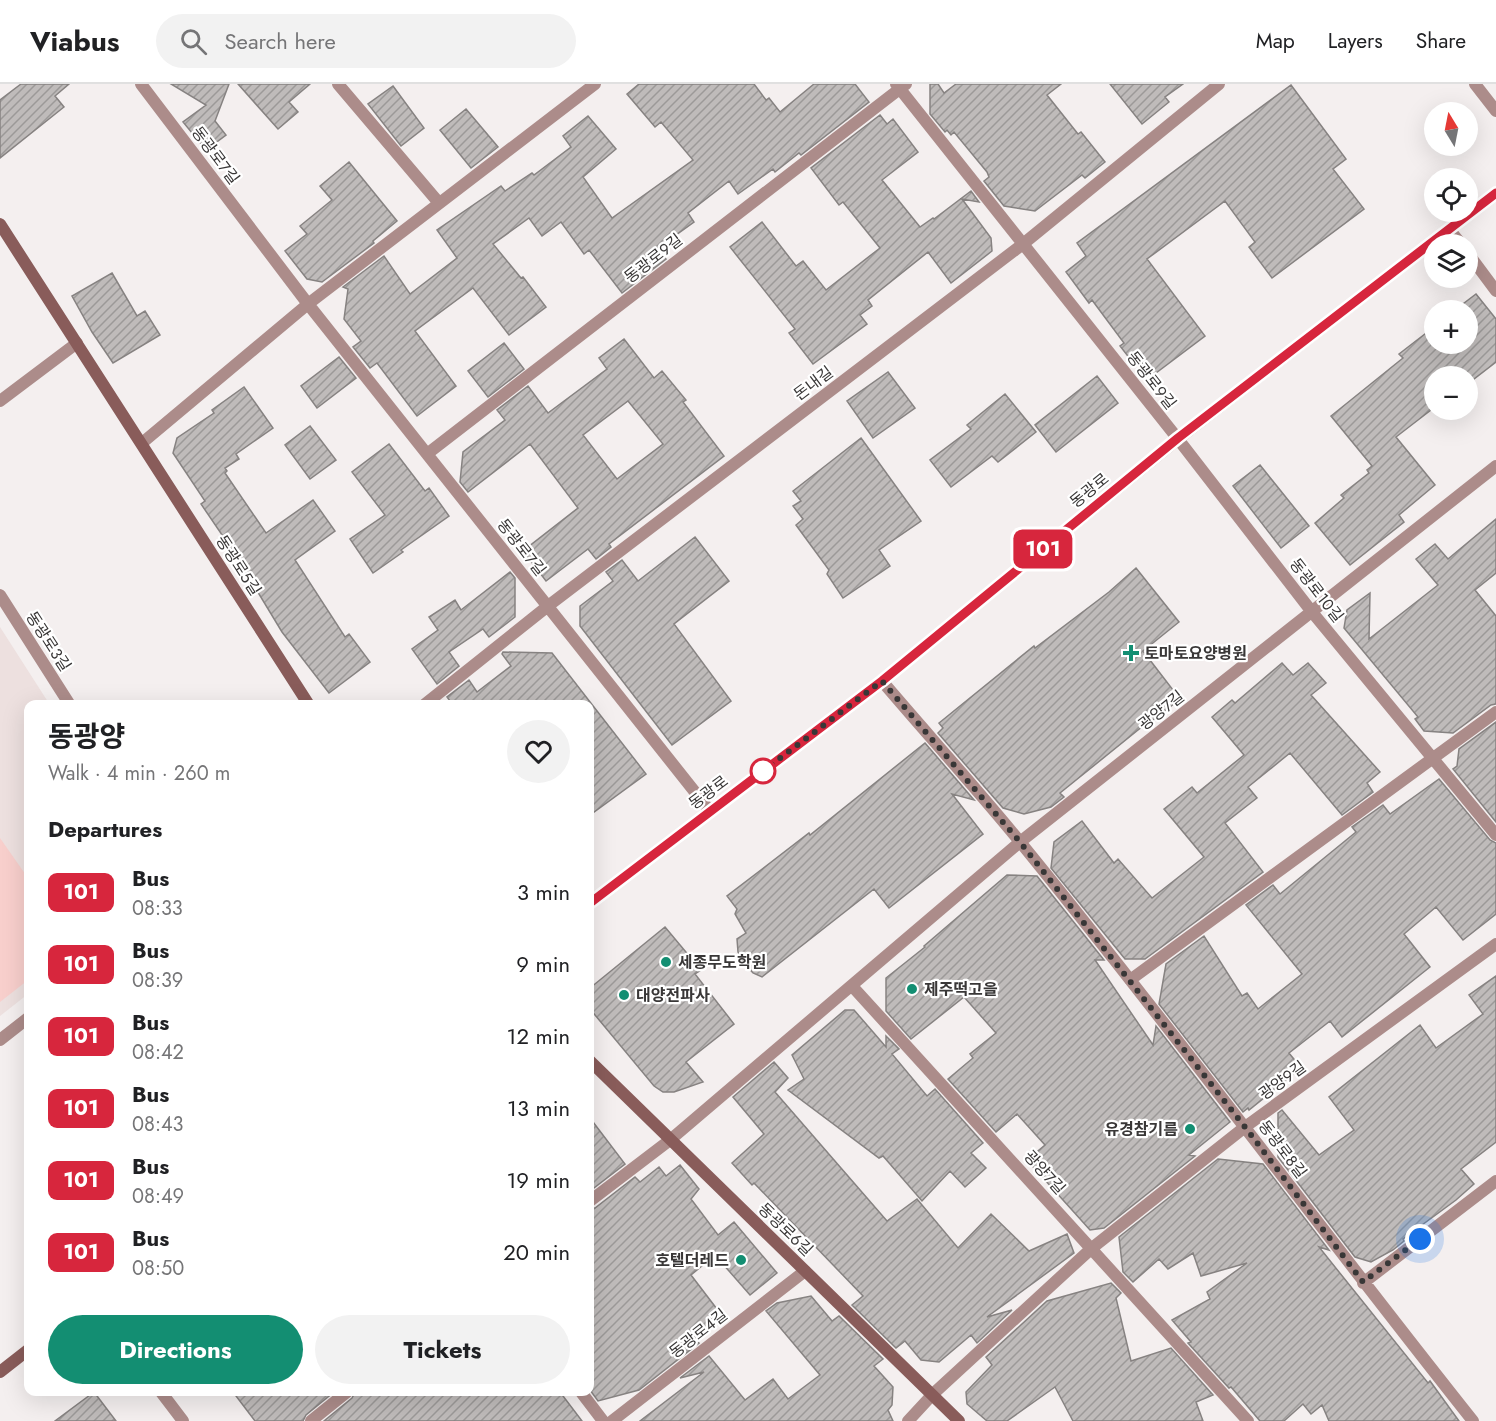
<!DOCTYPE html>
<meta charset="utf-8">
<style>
body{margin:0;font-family:Jost,"Noto Sans KR",sans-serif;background:#f2f2f2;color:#202124;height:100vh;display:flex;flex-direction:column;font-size:22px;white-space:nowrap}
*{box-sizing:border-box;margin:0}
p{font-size:20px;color:#757577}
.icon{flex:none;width:33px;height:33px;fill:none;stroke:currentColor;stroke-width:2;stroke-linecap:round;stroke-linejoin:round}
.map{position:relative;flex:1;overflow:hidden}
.drawer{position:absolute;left:24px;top:616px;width:570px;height:696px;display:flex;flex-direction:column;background:#fff;border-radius:12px;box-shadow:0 6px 24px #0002}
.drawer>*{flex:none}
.badge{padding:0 12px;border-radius:9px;font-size:21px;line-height:39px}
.needle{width:39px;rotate:350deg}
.fabs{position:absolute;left:1424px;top:18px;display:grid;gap:12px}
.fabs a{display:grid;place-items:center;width:54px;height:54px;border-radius:50%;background:#fff;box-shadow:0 6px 24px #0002;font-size:30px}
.you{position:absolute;width:30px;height:30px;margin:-15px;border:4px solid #fff;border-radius:50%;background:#1a73e8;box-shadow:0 0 0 9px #1a73e833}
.map>.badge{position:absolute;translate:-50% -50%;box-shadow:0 0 0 3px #fff}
h2{padding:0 24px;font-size:22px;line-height:54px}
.round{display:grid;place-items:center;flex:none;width:63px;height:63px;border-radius:32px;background:#f2f2f2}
.headline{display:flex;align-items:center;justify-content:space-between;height:102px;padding:0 24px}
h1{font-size:28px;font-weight:700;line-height:45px}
.button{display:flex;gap:12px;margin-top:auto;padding:12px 24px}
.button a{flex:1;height:69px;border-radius:36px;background:#138e72;color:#fff;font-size:24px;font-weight:700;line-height:69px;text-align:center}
.button a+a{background:#f2f2f2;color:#202124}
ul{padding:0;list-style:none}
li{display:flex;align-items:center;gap:18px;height:72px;padding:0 24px}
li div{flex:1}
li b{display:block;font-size:22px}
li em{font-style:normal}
li .badge{min-width:66px;font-weight:700;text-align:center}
header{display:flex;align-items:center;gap:36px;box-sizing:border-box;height:84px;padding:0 30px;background:#fff;border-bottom:2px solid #e0e0e0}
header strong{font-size:28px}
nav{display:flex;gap:33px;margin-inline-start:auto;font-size:21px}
.search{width:420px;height:54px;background:#f2f2f2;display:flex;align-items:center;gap:15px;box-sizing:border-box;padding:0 21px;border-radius:33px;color:#757577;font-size:22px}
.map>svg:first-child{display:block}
</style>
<header>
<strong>Viabus</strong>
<div class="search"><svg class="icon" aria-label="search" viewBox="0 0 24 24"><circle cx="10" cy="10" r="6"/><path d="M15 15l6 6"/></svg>Search here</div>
<nav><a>Map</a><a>Layers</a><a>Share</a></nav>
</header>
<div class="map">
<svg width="1496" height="1337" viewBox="0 0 1496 1337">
<defs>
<pattern id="building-hatch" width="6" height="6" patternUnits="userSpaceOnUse" patternTransform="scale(1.5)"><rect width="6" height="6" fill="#bfbbba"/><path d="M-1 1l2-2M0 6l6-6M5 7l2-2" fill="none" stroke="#9c9998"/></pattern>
</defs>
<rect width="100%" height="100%" fill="#f4efef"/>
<!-- built -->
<path fill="#ede0df" d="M 0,543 L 50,621 L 28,621 L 28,910 L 0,932 Z"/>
<!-- pitch -->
<path fill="#f8cfcc" d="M 0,754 L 28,794 L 28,896 L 0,918 Z"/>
<!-- building -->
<path fill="url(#building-hatch)" stroke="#868281" stroke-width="1.5" fill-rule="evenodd" d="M 21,0 L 69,0 L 55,12 L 64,23 L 0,74 L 0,16 Z
M 171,0 L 229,0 L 215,37 L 226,51 L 206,66 L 183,38 L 206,21 Z
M 238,0 L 310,0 L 289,18 L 298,28 L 278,45 Z
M 639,0 L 754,0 L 766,16 L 769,14 L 780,28 L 814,0 L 855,0 L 869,18 L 801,71 L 799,69 L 775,88 L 773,85 L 738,110 L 729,97 L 688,129 L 694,138 L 658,164 L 666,175 L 622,209 L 589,166 L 584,170 L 561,138 L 542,152 L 529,134 L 493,160 L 521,194 L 523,193 L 546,223 L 509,251 L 473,204 L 415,247 L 456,302 L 417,332 L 377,279 L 370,284 L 353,263 L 361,257 L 344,235 L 348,205 L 343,203 L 384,172 L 410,210 L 457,174 L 437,146 L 501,102 L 505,107 L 532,89 L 534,91 L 571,63 L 563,52 L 588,32 L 616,65 L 583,93 L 612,134 L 693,76 L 661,38 L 655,43 L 627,10 Z
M 930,0 L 938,0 L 944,9 L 956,0 L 1061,0 L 1047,11 L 1078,50 L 1081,48 L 1105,78 L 1085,94 L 1082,91 L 1035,127 L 1004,122 L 984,97 L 989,93 L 987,88 L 954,48 L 951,51 L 947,46 L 945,48 L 930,30 Z
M 1110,0 L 1183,0 L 1165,13 L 1169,18 L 1142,40 Z
M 1291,1 L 1346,75 L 1333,85 L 1364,125 L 1272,194 L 1249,163 L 1255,158 L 1225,117 L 1147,175 L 1205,252 L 1152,292 L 1140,276 L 1134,280 L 1120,262 L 1124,259 L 1092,216 L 1089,219 L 1066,188 L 1086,172 L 1077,159 Z
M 393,2 L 424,44 L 401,62 L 368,20 Z
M 466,25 L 498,63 L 471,84 L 440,46 Z
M 880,31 L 887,40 L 893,35 L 918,68 L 882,96 L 920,143 L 933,134 L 934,135 L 971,107 L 979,118 L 962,115 L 991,154 L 992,167 L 951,199 L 928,168 L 868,216 L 872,222 L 860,231 L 867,240 L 813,280 L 789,249 L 795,245 L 730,163 L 762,138 L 796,182 L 803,177 L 826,206 L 880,164 L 843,118 L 839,121 L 811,84 Z
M 349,78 L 397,137 L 373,157 L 374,159 L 322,198 L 307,195 L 285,167 L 307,150 L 300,142 L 332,116 L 320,102 Z
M 112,189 L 137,232 L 145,227 L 160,251 L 113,279 L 92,248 L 72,212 Z
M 1476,210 L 1496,235 L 1496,278 L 1470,298 L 1467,292 L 1434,292 L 1434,322 L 1430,325 L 1431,326 L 1396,353 L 1435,401 L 1399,431 L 1404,438 L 1350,481 L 1315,439 L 1344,414 L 1341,411 L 1369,389 L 1367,386 L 1372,382 L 1331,332 L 1403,274 L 1399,270 L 1434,243 L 1434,260 L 1467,260 L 1467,226 L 1455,226 Z
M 624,255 L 654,294 L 662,287 L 686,316 L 683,318 L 724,372 L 609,460 L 611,463 L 596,475 L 588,465 L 546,497 L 523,467 L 578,424 L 530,360 L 468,408 L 460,398 L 463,368 L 505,336 L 497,326 L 528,302 L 548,329 L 607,285 L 599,274 ZM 628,317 L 663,360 L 617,395 L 583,351 Z
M 504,259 L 524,285 L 488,313 L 468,287 Z
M 339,273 L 356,294 L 317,324 L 301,302 Z
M 888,288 L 915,324 L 873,354 L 847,317 Z
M 1097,292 L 1118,319 L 1056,368 L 1035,341 Z
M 244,303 L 273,344 L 236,370 L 239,375 L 225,384 L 227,387 L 225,389 L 266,449 L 313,416 L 335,447 L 295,476 L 345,553 L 349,550 L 370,578 L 329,609 L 282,548 L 233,467 L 201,420 L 205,417 L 173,369 L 177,354 L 214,329 L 212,326 Z
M 1005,310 L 1036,348 L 998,378 L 992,372 L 951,403 L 930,376 L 971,345 L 967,341 Z
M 310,342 L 336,376 L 310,395 L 285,361 Z
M 861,354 L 921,437 L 879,466 L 890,482 L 843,514 L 827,490 L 829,486 L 796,441 L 803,435 L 793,422 L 801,417 L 793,407 Z
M 389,360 L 425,407 L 429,404 L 449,432 L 401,466 L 403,468 L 373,489 L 350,455 L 385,431 L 352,388 Z
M 1260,381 L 1309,442 L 1281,464 L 1233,402 Z
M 1496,435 L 1496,489 L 1475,506 L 1496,532 L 1496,620 L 1491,621 L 1453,649 L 1424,647 L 1415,635 L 1418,633 L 1344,544 L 1347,526 L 1370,509 L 1369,555 L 1438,501 L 1416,475 L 1435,460 L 1448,475 Z
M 695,453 L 729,497 L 674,540 L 731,617 L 672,661 L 580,542 L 580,522 L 613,497 L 606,488 L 622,476 L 638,497 Z
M 1136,484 L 1179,538 L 1143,567 L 1180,615 L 1144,643 L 1143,642 L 1060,709 L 1064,713 L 1051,723 L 1024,730 L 1003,724 L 938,649 L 943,644 L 939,639 L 1034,562 L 1035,564 L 1109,508 Z
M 510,488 L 515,494 L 515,533 L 489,553 L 483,545 L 449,568 L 459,582 L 437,600 L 412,565 L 438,546 L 429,533 L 455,516 L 461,526 Z
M 503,568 L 552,569 L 646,690 L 590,731 L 590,621 L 453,621 L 447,613 L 469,596 L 477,608 L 511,582 L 502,570 Z
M 1282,579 L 1293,591 L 1308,579 L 1326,599 L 1311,611 L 1380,688 L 1367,699 L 1373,708 L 1342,731 L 1290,669 L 1248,703 L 1257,714 L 1225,739 L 1263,788 L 1145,875 L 1125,875 L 1051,784 L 1054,758 L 1082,737 L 1114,779 L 1118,775 L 1152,814 L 1204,773 L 1164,725 L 1192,703 L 1197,709 L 1244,671 L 1212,633 L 1232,616 L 1235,619 Z
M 1496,638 L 1496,738 L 1453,685 L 1457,682 L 1459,665 Z
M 925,659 L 974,716 L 952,710 L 983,750 L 889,824 L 874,805 L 762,893 L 753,889 L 744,879 L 738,868 L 737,855 L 746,849 L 735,830 L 737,825 L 727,812 L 809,749 L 810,751 Z
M 1439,695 L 1490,756 L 1496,759 L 1496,830 L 1463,856 L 1436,823 L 1404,850 L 1430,883 L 1342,953 L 1330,937 L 1289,969 L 1301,984 L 1249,1026 L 1248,1024 L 1243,1028 L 1159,920 L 1166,880 L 1204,852 L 1242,912 L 1247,909 L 1258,925 L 1302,890 L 1246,821 L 1273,801 L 1280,810 L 1356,748 L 1352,743 L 1383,721 L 1390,730 Z
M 1007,791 L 1037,792 L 1104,876 L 1095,876 L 1153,961 L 1156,942 L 1230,1038 L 1189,1071 L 1195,1072 L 1104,1144 L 1090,1146 L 1027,1076 L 1045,1061 L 1017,1030 L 996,1048 L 948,995 L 973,974 L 970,970 L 996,949 L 964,913 L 911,955 L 886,927 L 886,894 L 925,863 L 924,862 Z
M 665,843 L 701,886 L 695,890 L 734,940 L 686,978 L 703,998 L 674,1008 L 663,1008 L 654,1002 L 590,925 L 590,904 Z
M 1496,892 L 1496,1058 L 1461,1085 L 1474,1100 L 1456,1116 L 1403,1155 L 1404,1157 L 1393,1166 L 1371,1178 L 1355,1173 L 1278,1073 L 1278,1029 L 1282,1026 L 1319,1071 L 1354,1046 L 1329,1013 L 1420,941 L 1436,964 L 1483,930 L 1469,911 Z
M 845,926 L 854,926 L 886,963 L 886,952 L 899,965 L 892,970 L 927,1012 L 935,1005 L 983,1059 L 971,1069 L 986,1084 L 965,1103 L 950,1087 L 922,1117 L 883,1072 L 879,1074 L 788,1006 L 804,995 L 792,971 Z
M 774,978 L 788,994 L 775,1008 L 887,1137 L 917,1115 L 958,1164 L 991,1130 L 1029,1167 L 1067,1150 L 1074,1169 L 987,1233 L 1012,1226 L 977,1259 L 971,1251 L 939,1278 L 921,1276 L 905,1257 L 896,1264 L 852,1221 L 863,1212 L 754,1099 L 752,1101 L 732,1079 L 764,1050 L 733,1013 Z
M 590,1034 L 625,1080 L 590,1107 Z
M 1218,1075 L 1263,1080 L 1329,1166 L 1319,1163 L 1428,1299 L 1430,1297 L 1459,1337 L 1329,1337 L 1322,1321 L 1311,1330 L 1303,1320 L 1284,1337 L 1260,1337 L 1231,1303 L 1229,1304 L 1188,1259 L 1191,1258 L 1172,1236 L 1210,1215 L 1207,1208 L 1247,1179 L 1201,1192 L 1193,1169 L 1168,1185 L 1159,1175 L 1133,1198 L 1123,1188 L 1119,1153 Z
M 680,1081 L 699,1105 L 691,1115 L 718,1151 L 734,1138 L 777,1189 L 750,1211 L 715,1171 L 691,1191 L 723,1233 L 696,1255 L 699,1259 L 639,1306 L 598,1317 L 590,1306 L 590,1125 L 595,1124 L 635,1093 L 640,1098 L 659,1083 L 666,1092 Z
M 1111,1199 L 1121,1209 L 1116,1214 L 1131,1277 L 1171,1264 L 1213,1311 L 1196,1318 L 1203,1337 L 1073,1337 L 1055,1303 L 1007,1337 L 987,1337 L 967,1320 L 966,1308 L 992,1281 L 986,1273 L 1047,1217 Z
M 811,1212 L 832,1237 L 839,1232 L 883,1275 L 874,1282 L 893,1303 L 892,1321 L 888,1326 L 893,1337 L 640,1337 L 704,1288 L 680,1294 L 709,1272 L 745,1316 L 773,1295 L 788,1315 L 820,1291 L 766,1227 L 777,1219 Z
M 94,1308 L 116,1337 L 55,1337 Z
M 233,1308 L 334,1308 L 306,1331 L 303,1337 L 255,1337 Z
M 355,1308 L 560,1308 L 582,1337 L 324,1337 L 352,1314 Z"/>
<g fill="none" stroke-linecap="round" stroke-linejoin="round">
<!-- lane -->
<path stroke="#ac8c8a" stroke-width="12" d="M 338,0 L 439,119"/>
<!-- street -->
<path stroke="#ac8c8a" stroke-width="12" d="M 141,0 L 308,220 L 710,727
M 896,0 L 1178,355 L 1312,528 L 1496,751
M 1475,0 L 1496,27
M 1449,145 L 1461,160
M 1467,168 L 1496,207
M 0,317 L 77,259
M 142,359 L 308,220 L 595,0
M 427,370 L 906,0
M 0,511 L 70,621
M 882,597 C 928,651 976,704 1021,759 C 1176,949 1321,1146 1473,1337
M 424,621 L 548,522 L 1023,160 L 1219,0
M 1130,896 L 1496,628
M 852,902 L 1248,1337
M 0,956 L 28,934
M 590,1117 L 670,1056 L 1020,758 L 1496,382
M 1363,1199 L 1496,1097
M 161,1308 L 183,1337
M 581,1308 L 603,1337
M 311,1337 L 347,1308
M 612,1337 L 805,1187
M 908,1337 L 933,1310 L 1092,1164 L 1245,1043 L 1496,860"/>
<!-- secondary -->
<path stroke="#895c5a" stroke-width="12" d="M 0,140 L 309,621
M 590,819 L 882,597 L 1178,355 L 1496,109
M 590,977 L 959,1337
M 0,1288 L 28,1266"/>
</g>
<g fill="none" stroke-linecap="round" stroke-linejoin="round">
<!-- line casing -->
<g stroke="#fff" stroke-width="14">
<path id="line" d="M 590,819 L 882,597 L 1178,354 L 1496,109"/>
</g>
<!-- line -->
<use href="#line" stroke="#d7263d" stroke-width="9"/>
<!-- walk -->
<path stroke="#393737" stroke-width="6" stroke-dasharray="0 10.8" d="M 763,687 L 882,597 L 1020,758 L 1245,1043 L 1363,1198 L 1420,1155"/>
</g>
<!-- markers -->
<g fill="#138e72" stroke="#fff" stroke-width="2">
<path d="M1128 560h6v6h6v6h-6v6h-6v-6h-6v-6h6z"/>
<circle cx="666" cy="878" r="6"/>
<circle cx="912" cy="905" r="6"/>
<circle cx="624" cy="911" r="6"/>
<circle cx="1190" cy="1045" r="6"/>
<circle cx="741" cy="1176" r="6"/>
</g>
<circle fill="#fff" stroke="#d7263d" stroke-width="3" cx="763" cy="687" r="12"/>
<g text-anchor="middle" stroke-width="4.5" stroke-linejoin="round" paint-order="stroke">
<!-- street labels -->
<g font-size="16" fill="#393737" stroke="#fff">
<text transform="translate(216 71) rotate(53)" y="6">동광로7길</text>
<text transform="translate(653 174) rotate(-38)" y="6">동광로9길</text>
<text transform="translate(1152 296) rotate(52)" y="6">동광로9길</text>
<text transform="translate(813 299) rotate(-37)" y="6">돈내길</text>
<text transform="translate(1089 406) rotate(-39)" y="6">동광로</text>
<text transform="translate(522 463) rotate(52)" y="6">동광로7길</text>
<text transform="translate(239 481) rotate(57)" y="6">동광로5길</text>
<text transform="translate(1317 506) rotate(52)" y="6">동광로10길</text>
<text transform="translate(49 557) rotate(57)" y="6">동광로3길</text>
<text transform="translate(1161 626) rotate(-38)" y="6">광양7길</text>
<text transform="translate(708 708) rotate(-37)" y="6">동광로</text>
<text transform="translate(1282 996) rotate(-36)" y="6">광양9길</text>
<text transform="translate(1283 1065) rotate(53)" y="6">동광로8길</text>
<text transform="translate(1045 1088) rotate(48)" y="6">광양7길</text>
<text transform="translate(786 1145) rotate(44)" y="6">동광로6길</text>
<text transform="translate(698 1249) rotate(-38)" y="6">동광로4길</text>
</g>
<!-- poi labels -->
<g font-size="16" font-weight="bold" fill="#393737" stroke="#fff" text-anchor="start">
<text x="1144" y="575">토마토요양병원</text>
<text x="678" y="884">세종무도학원</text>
<text x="924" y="911">제주떡고을</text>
<text x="636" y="917">대양전파사</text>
<text x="1178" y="1051" text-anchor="end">유경참기름</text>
<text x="729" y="1182" text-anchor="end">호텔더레드</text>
</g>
</g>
</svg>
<div class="fabs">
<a><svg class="needle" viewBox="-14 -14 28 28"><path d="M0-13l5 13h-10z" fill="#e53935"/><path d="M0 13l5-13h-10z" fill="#757577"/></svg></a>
<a><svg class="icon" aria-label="locate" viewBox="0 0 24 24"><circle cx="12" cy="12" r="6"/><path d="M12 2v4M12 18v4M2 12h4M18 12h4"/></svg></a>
<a><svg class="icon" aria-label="layers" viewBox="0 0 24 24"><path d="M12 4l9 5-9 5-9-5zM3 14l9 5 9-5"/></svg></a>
<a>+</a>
<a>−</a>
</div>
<div class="you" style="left:1420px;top:1155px"></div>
<b class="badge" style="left:1043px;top:465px;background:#d7263d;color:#fff">101</b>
<section class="drawer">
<div class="headline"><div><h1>동광양</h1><p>Walk · 4 min · 260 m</p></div><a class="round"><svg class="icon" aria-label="heart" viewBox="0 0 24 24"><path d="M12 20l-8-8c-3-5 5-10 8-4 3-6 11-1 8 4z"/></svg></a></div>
<h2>Departures</h2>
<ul>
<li><span class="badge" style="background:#d7263d;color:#fff">101</span><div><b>Bus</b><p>08:33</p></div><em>3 min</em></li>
<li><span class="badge" style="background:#d7263d;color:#fff">101</span><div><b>Bus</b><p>08:39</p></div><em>9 min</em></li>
<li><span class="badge" style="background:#d7263d;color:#fff">101</span><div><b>Bus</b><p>08:42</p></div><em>12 min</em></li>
<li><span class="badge" style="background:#d7263d;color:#fff">101</span><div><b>Bus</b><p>08:43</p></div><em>13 min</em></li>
<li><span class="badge" style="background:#d7263d;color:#fff">101</span><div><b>Bus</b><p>08:49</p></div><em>19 min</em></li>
<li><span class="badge" style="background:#d7263d;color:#fff">101</span><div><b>Bus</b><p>08:50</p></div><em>20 min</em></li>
</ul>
<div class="button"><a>Directions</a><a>Tickets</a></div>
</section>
</div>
